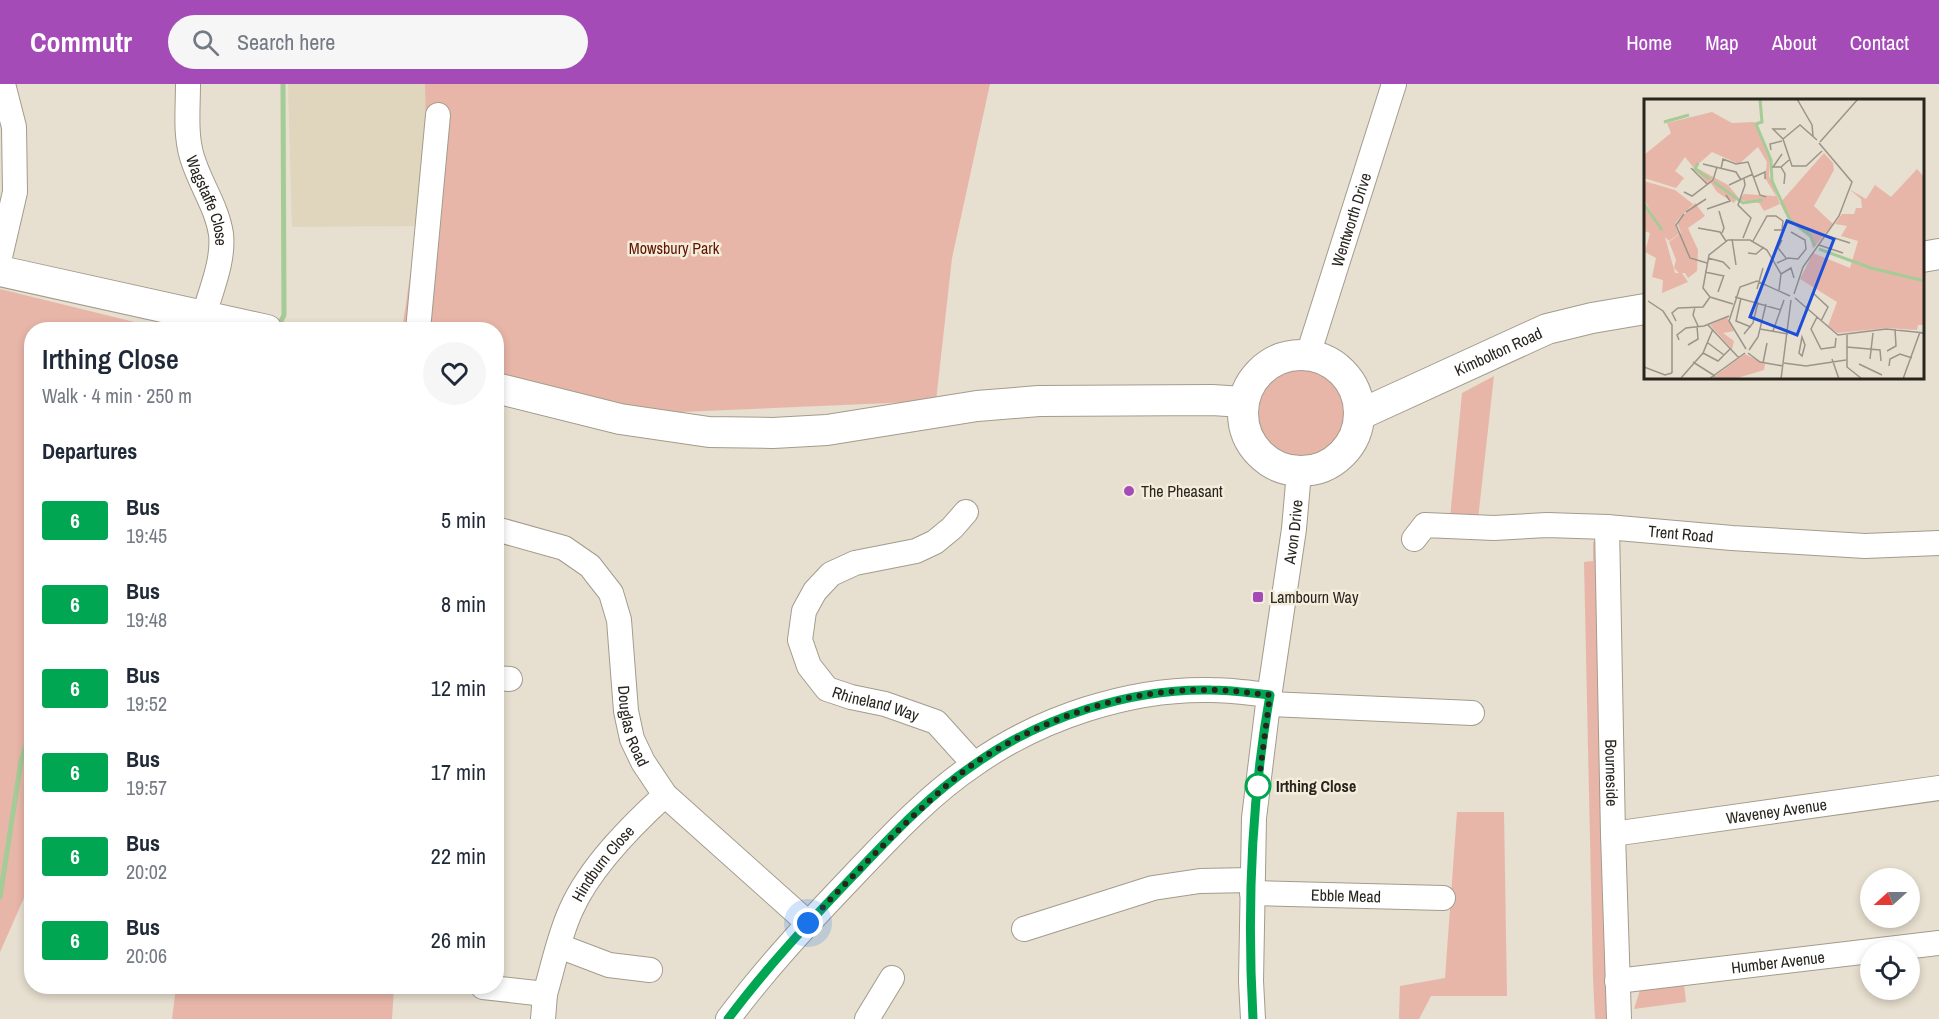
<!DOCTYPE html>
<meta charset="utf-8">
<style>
body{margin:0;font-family:"Archivo Narrow",sans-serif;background:#f6f6f7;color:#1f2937;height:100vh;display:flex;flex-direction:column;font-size:22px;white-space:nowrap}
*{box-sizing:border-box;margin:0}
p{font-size:20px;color:#747a83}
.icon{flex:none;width:33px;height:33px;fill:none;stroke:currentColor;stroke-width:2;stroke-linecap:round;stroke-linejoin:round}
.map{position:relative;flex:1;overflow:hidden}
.drawer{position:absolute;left:24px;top:238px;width:480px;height:672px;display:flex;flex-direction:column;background:#fff;border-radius:24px;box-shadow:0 3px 9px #0003}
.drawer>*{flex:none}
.badge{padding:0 12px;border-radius:4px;font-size:21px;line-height:39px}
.needle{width:39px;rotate:249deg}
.buttons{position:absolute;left:1860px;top:784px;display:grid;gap:12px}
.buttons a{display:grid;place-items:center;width:60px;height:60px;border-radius:50%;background:#fff;box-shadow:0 3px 9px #0003;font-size:30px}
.you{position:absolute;width:30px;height:30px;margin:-15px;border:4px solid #fff;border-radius:50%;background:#1a73e8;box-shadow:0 0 0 9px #1a73e833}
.map>.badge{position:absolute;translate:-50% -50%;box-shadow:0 0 0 3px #fff}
h2{padding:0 18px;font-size:22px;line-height:54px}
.round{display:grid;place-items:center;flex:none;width:63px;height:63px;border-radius:32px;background:#f6f6f7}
.headline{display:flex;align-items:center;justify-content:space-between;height:102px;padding:0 18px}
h1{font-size:28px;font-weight:600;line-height:45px}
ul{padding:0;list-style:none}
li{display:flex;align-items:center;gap:18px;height:84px;padding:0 18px}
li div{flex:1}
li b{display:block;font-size:22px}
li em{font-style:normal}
li .badge{min-width:66px;font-weight:700;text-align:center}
header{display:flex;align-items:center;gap:36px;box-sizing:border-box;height:84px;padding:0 30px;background:#a44bb8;color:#fff}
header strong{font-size:28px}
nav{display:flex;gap:33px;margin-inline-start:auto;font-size:21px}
.search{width:420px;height:54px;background:#f6f6f7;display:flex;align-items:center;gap:15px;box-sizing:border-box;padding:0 21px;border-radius:33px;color:#747a83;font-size:22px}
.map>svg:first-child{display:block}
</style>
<header>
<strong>Commutr</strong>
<div class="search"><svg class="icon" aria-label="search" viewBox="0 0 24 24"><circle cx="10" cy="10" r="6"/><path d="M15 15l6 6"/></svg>Search here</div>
<nav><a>Home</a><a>Map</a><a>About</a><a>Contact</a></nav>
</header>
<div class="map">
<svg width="1939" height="935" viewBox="0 0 1939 935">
<rect width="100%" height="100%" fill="#e7dfcf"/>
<!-- built -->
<path fill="#e0d6be" d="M 288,0 L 425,0 L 426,29 L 417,142 L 292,143 Z"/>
<!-- green -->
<path fill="#e8b6a8" d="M 425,0 L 990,0 L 952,174 L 936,317 L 657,329 L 497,290 L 496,246 L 402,246 C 414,165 428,82 425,0 Z
M 0,205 L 167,246 L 32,246 L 32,796 L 0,868 Z
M1255 332a47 47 0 1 1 94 0a47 47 0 1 1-94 0Z
M 1494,292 L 1478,435 L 1450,434 L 1462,309 Z
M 1593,457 L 1597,461 L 1612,935 L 1595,935 L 1593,894 L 1584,478 L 1593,477 Z
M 1457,728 L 1504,728 L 1507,912 L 1431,912 L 1419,935 L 1399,935 L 1400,902 L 1445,894 Z
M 1684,900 L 1686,918 L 1634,925 L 1640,906 Z
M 176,903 L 394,903 L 392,935 L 172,935 Z"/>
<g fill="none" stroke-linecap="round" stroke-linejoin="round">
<!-- stream -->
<path stroke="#a5cb97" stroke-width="5" d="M 277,245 L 284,231 L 283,0
M 0,813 L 21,677 L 32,642"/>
<!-- minor casing -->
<g stroke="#a39c8d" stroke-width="26">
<g id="minor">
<path id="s1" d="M 188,0 C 188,24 185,50 192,73 C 200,100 217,123 221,150 C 224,177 211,206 204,231"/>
<path d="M 0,173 L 15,108 L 14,43 L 3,0"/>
<path d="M 418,246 L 438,31"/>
<path id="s2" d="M 1308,271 L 1394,0"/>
<path id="s3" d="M 966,428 L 952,444 L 935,458 L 916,467 L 855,479 L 831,490 L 815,507 L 804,527 L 800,556 L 809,582 L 827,605 L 851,613 L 885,620 L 936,638 L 974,680"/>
<path id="s4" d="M 1607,443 L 1613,750 L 1619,935"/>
<path id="s5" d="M 496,445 L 564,464 L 590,482 L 611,509 L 619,536 L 626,627 L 632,655 L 643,678 L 665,711 L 808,839"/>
<path id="s6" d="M 1414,455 L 1425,441 L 1494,444 L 1547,441 L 1607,443 L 1732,454 L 1865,462 L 1939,459"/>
<path d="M 496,594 L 510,595"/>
<path d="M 1268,620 L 1472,629"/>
<path id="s7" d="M 1613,750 L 1939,704"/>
<path id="s8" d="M 1252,809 L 1443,814"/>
<path d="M 1024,845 L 1153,804 L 1200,797 L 1252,796"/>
<path d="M 559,862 L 609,881 L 650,886"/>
<path id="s9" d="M 1617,897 L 1939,859"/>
<path id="s10" d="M 483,903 L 545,910 C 553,883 559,852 571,826 C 590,783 631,742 665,711"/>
<path d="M 543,935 L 545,910"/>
<path d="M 728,935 C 766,884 810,837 854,791 C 891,752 930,710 975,680 C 1040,634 1130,604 1211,606 C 1230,606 1250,609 1270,611"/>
<path d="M 867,935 L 892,894"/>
<path id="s11" d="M 1253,935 L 1251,897 L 1254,734 L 1268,620 L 1294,445 L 1299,388"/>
</g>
</g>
<!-- major casing -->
<g stroke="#a39c8d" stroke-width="32">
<g id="major">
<path d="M 1922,173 L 1939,170"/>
<path d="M 0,187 L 267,246"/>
<circle cx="1301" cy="329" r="58"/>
<path d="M 496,304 L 620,335 L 709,348 L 773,349 L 827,346 L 977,322 L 1039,317 L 1212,316 L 1243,318"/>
<path id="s12" d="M 1359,331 L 1547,245 L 1592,234 L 1645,225"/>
</g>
</g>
<!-- minor -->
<use href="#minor" stroke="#fff" stroke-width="24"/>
<!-- major -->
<use href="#major" stroke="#fff" stroke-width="30"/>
</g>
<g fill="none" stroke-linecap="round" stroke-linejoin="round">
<!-- line casing -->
<g stroke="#fff" stroke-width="14">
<path id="line" d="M 728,935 C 766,884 810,837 854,791 C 891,752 930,710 975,680 C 1040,634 1130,604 1211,606 C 1230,606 1250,609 1270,611 C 1251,717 1247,827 1253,935"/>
</g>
<!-- line -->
<use href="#line" stroke="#00a651" stroke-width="9"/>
<!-- walk -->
<path stroke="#28251f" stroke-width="6" stroke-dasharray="0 10.8" d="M 808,839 C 842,803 877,767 913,732 C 933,714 953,694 975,679 C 1043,634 1128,604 1211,606 C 1230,606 1250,609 1270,611 L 1257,711 L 1258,702"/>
</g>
<!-- markers -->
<g fill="#a44bb8" stroke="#f4eddc" stroke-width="2">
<circle cx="1129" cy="407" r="6"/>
<rect x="1252" y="507" width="12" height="12" rx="3"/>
</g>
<circle fill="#fff" stroke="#00a651" stroke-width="3" cx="1258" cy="702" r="12"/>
<g text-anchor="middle" stroke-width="5" stroke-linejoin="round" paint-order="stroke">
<!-- street labels -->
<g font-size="16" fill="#28251f" stroke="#f4eddc">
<text dy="6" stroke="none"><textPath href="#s1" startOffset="120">Wagstaffe Close</textPath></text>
<text dy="6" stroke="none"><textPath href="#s2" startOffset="142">Wentworth Drive</textPath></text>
<text dy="6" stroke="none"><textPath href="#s12" startOffset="153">Kimbolton Road</textPath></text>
<text dy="6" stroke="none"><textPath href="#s11" startOffset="490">Avon Drive</textPath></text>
<text dy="6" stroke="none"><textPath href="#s6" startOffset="274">Trent Road</textPath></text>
<text dy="6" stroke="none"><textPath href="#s3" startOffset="336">Rhineland Way</textPath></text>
<text dy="6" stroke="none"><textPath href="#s5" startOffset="272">Douglas Road</textPath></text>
<text dy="6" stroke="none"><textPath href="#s4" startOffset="246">Bourneside</textPath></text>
<text dy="6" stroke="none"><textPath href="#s7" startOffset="165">Waveney Avenue</textPath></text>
<text dy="6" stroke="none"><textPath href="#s10" startOffset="207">Hindburn Close</textPath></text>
<text dy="6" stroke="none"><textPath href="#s8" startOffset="94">Ebble Mead</textPath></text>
<text dy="6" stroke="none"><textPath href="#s9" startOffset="162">Humber Avenue</textPath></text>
</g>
<!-- park labels -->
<g font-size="16" fill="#611500" stroke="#f4eddc">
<text x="674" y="170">Mowsbury Park</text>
</g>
<!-- poi labels -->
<g font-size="16" fill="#28251f" stroke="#f4eddc" text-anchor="start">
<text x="1141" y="413">The Pheasant</text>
<text x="1270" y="519">Lambourn Way</text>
</g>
<!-- stop labels -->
<g font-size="16" font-weight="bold" fill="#28251f" stroke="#f4eddc" text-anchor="start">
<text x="1276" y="708">Irthing Close</text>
</g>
</g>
<!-- overview -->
<g transform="translate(1644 15)">
<rect width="280" height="280" fill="#e7dfcf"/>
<path d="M 68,13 L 88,24 L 110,23 L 126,60 L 125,77 L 136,105 L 120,112 L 115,104 L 95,101 L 100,95 L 132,97 L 121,79 L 123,63 L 114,48 L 95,65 L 68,53 L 51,68 L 84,86 L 94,98 L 90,104 L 73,93 L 67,84 L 63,85 L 41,58 L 31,72 L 40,79 L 32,89 L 0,79 L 0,56 L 27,34 L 23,24 ZM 180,54 L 189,64 L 190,71 L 170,107 L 189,125 L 169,150 L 166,139 L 145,122 L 136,104 ZM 273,70 L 280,78 L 279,226 L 274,226 L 273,231 L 242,229 L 194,234 L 184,227 L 193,203 L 156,180 L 169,154 L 206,169 L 214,142 L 197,137 L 203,127 L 191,125 L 198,115 L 210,115 L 212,109 L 218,109 L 217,100 L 205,90 L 222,100 L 231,86 L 247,98 ZM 0,82 L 31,91 L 49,105 L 32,123 L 32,128 L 35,135 L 25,142 L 21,138 L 31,174 L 35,174 L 30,169 L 32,161 L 25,143 L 37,134 L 33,123 L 51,104 L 61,117 L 44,129 L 54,151 L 53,172 L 44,179 L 41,174 L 38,174 L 44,183 L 18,194 L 19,181 L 8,178 L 12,159 L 1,153 L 6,134 L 0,132 L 0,105 L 9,116 L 0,101 ZM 83,218 L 90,232 L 79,234 L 90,242 L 88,250 L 66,226 ZM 101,255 L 121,265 L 120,271 L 90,280 L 67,280 Z" fill="#e8b6a8"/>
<path fill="none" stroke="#a5cb97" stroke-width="3" d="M 116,0 L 118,23 L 112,25 L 127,61 L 128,82 L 146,121 L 166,136 L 171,147M 20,23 L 45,16M 54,64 L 51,70 L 66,80M 70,83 L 99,104 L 119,101M 0,105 L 18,131M 175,150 L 227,169 L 281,182"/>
<path fill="none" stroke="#9b9589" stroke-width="1.5" d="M 153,0 L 168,26 L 169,37M 142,30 L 129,30 L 139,40 L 148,67 L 162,67 L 178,52M 139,40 L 156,26 L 173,41M 176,43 L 214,0M 127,51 L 126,45 L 138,42M 138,55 L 129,68 L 137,68 L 145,61M 59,65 L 92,73 L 97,81M 137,68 L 141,75 L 140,85M 47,69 L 63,85M 77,70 L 79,60 L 92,65 L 104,63 L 116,96 L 122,98M 110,78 L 121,73 L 121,80M 85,86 L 109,75M 40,93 L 48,97 L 69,81 L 73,68M 63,110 L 86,102 L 82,96M 75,112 L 80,129 L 78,134M 42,113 L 62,100M 40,115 L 32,126 L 46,159 L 63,164M 54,129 L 76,133 L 82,142M 181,136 L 206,144M 99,139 L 107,119 L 94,106 L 101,86 L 100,80M 88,140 L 92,166M 138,141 L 134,149 L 142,159M 109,142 L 123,117 L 132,117 L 139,122 L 138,131 L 130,131M 175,146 L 199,154M 104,154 L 112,155 L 120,148M 64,159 L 79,163 L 86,170M 133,164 L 144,159 L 154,160 L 162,150 L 161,141 L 147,133M 61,173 L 80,177M 137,175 L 147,169 L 150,179M 113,190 L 119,169M 74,193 L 80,176M 169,194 L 184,208 L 177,222M 150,195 L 159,168 L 195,117 L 208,83 L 175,44M 91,198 L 137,211M 97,199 L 92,222 L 107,228M 151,199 L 194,236 L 242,230 L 281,234M 4,202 L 19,212 L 28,226 L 28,274M 89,205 L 66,198 L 59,189 L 65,156 L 84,141 L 106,141 L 123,151 L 137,175 L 135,191M 51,208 L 49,216 L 54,227M 173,218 L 167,230 L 177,250 L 191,248 L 192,239M 32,222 L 28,214 L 34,209 L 59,208 L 66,198M 64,226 L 95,259M 116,230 L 144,235M 129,232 L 140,201M 100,235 L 109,224 L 114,203M 203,236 L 203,268 L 218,280M 158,238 L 161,246 L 158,257 L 155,254 ZM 35,241 L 33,236 L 42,229 L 60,227 L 85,217M 64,244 L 80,256M 44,246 L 54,240 L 53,227M 203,248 L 236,251 L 237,262M 102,250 L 85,222 L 96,188 L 113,182 L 146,197M 105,251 L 114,238 L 122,205M 243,252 L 252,247 L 251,230M 59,254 L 74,262 L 87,249M 104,254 L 116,263 L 139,267M 188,260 L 195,280M 226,260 L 229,234M 49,263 L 71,277M 119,264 L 123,244M 140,264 L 162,267 L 202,261M 215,265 L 238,276M 245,267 L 246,260 L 256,255 L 268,259M 0,268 L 21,276 L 28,274M 37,279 L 59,254 L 69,230M 65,280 L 101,254M 137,280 L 147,201M 259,280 L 276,233"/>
<path fill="#1d4ed8" fill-opacity="0.15" stroke="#1d4ed8" stroke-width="3" d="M 143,122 L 190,140 L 153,236 L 106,218 Z"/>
<rect width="280" height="280" fill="none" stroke="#28251f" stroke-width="3"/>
</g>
</svg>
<div class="buttons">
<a><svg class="needle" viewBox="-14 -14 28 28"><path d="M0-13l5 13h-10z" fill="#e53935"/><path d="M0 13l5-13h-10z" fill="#747a83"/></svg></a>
<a><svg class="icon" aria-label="locate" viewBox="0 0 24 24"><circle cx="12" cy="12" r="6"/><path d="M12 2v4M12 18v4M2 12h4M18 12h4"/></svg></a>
</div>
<div class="you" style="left:808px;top:839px"></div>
<section class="drawer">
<div class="headline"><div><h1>Irthing Close</h1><p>Walk · 4 min · 250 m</p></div><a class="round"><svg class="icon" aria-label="heart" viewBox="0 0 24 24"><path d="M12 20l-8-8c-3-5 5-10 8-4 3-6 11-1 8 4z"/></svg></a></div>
<h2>Departures</h2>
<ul>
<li><span class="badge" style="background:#00a651;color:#fff">6</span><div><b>Bus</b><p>19:45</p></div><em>5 min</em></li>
<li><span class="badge" style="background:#00a651;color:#fff">6</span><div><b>Bus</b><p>19:48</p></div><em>8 min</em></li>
<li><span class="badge" style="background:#00a651;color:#fff">6</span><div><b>Bus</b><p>19:52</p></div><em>12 min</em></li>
<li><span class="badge" style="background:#00a651;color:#fff">6</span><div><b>Bus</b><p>19:57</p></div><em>17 min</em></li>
<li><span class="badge" style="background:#00a651;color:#fff">6</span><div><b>Bus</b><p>20:02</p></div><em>22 min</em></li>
<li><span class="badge" style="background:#00a651;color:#fff">6</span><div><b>Bus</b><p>20:06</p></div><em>26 min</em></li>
</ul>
</section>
</div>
